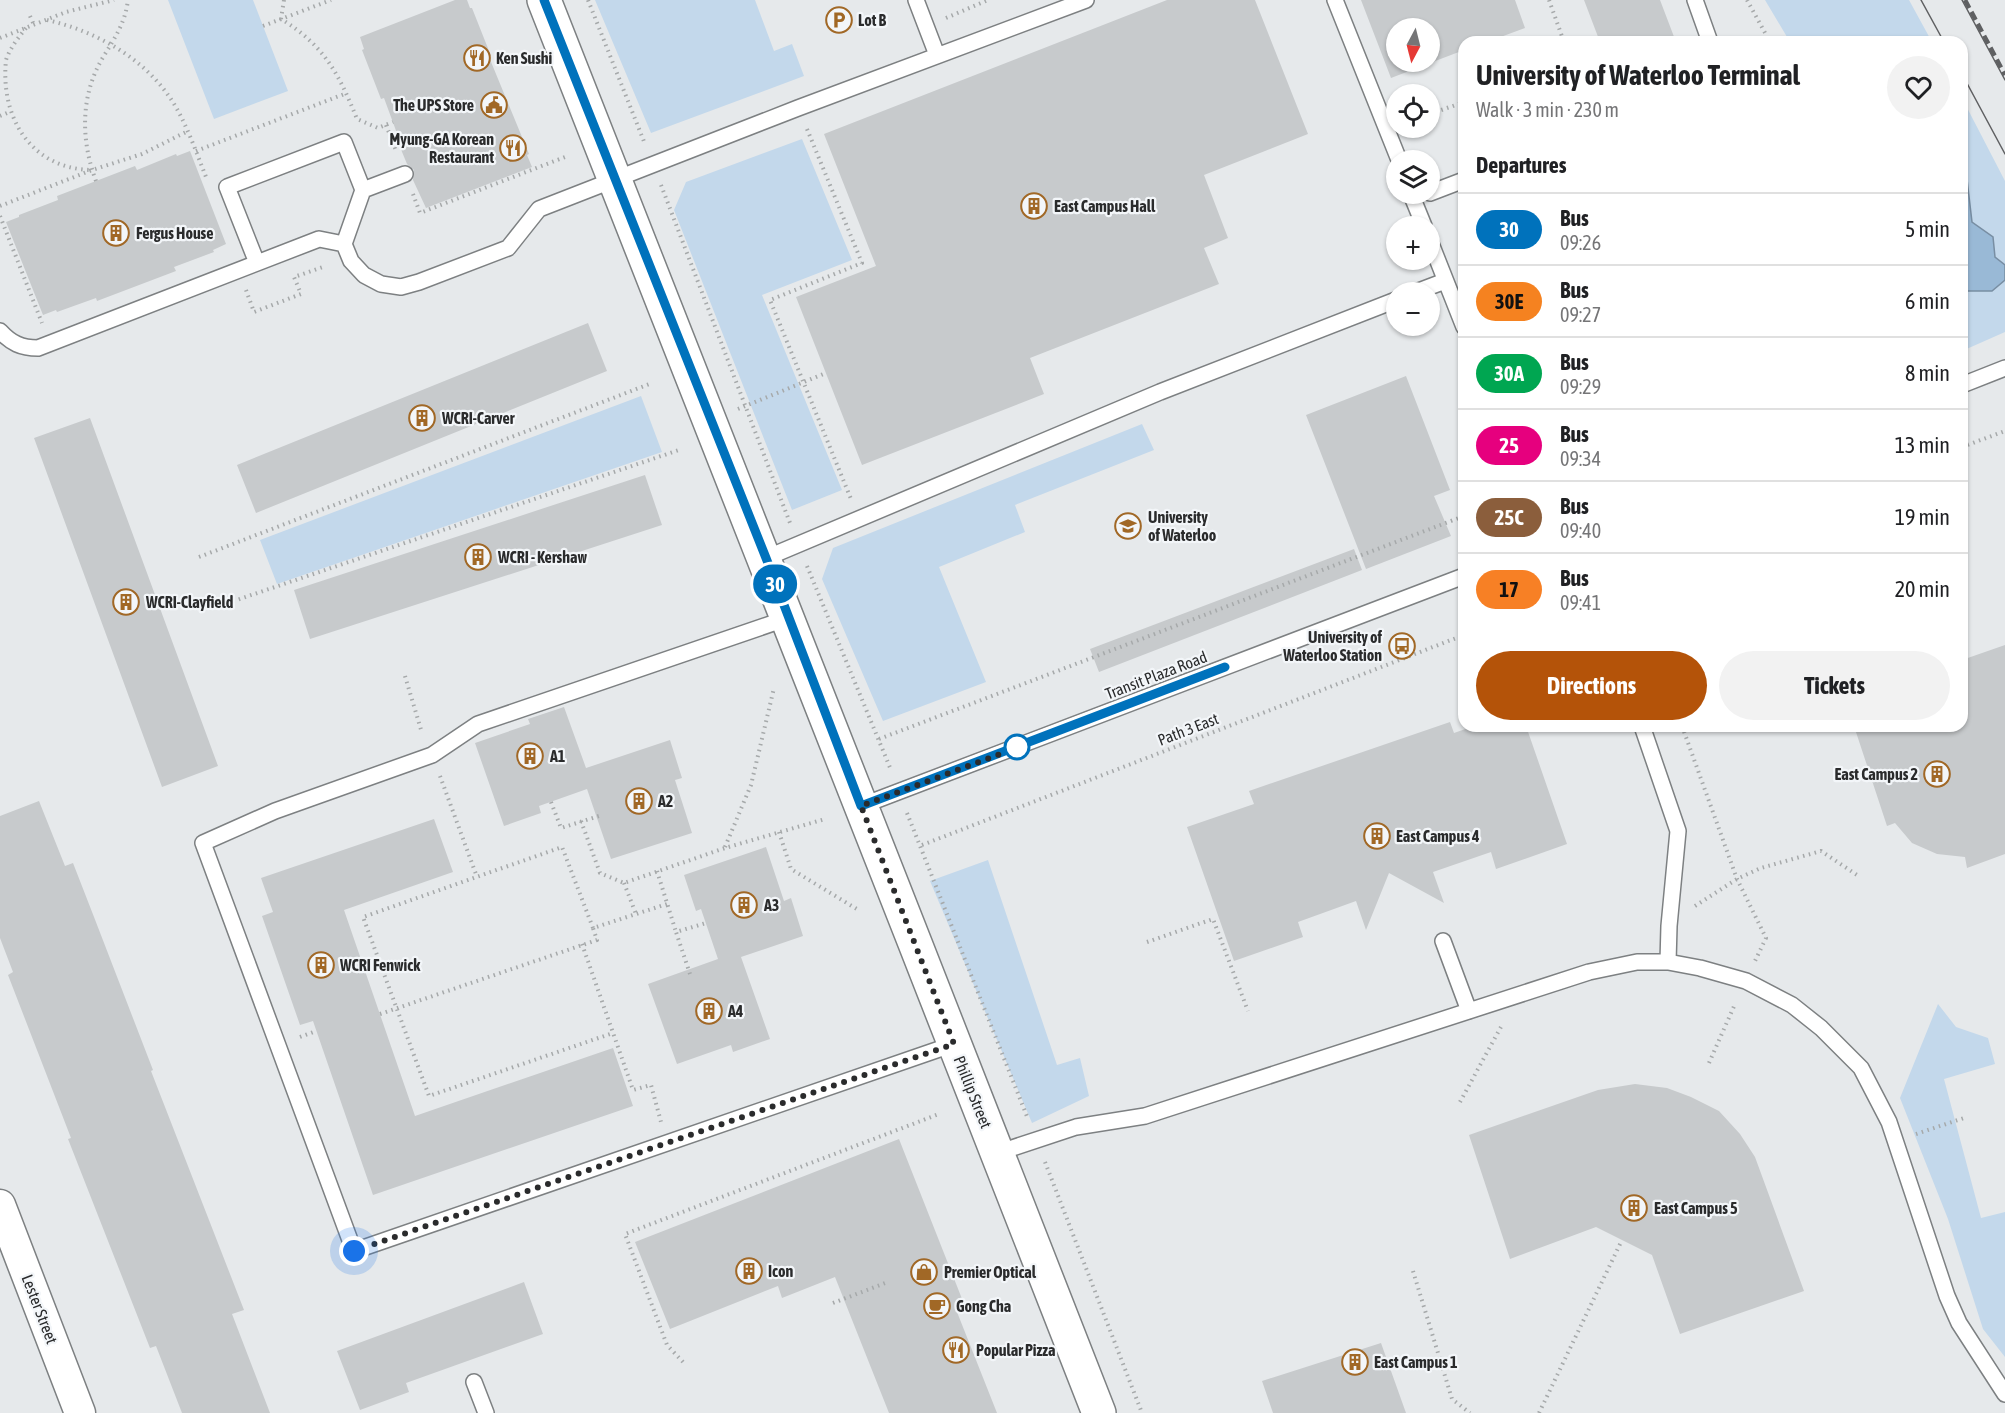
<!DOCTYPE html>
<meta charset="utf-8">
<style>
body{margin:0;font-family:"Asap Condensed",sans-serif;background:#f2f2f2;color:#202124;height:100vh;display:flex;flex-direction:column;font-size:22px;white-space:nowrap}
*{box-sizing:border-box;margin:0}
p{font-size:20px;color:#757577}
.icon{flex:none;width:33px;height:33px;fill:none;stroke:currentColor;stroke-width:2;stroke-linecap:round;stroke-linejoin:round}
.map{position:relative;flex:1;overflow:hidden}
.panel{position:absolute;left:1458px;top:36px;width:510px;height:696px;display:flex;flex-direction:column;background:#fff;border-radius:18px;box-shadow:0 2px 4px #0004}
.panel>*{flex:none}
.badge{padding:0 12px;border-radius:20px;font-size:21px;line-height:39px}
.needle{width:39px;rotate:187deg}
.fabs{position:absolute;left:1386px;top:18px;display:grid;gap:12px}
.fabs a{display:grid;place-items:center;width:54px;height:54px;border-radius:50%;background:#fff;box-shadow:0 2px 4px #0004;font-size:30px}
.you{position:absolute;width:30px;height:30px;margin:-15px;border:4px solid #fff;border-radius:50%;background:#1a73e8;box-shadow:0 0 0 9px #1a73e833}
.map>.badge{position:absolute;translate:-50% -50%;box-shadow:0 0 0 3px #fff}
h2{padding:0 18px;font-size:22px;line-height:54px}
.round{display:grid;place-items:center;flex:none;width:63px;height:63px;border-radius:32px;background:#f2f2f2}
.head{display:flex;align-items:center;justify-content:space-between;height:102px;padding:0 18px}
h1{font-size:28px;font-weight:700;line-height:45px}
.button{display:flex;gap:12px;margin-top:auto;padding:12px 18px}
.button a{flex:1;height:69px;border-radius:36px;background:#b45309;color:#fff;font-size:24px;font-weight:700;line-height:69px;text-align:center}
.button a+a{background:#f2f2f2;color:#202124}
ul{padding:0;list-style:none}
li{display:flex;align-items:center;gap:18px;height:72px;padding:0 18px;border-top:2px solid #e0e0e0}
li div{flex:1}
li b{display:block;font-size:22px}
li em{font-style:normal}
li .badge{min-width:66px;font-weight:700;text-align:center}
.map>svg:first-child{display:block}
</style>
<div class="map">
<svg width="2005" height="1413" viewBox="0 0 2005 1413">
<rect width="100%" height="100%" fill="#e6e9eb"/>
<!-- green -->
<path fill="#c3d8eb" d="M 168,0 L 253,0 L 288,91 L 214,119 Z
M 595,0 L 755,0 L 774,51 L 792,44 L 804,76 L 651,133 Z
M 1765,0 L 1909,0 L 1932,42 L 1790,42 Z
M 1962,98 L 2005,181 L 2005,265 L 1995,257 L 1993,237 L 1972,222 L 1965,162 L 1962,156 Z
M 802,139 L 852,260 L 762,295 L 842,490 L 792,510 L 674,210 L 686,182 Z
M 2005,280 L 2005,332 L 1962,351 L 1962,291 L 1992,291 Z
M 641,396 L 662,452 L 277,584 L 260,540 Z
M 1142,424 L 1154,450 L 1015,505 L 1025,532 L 939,567 L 986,682 L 883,721 L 822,579 L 833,548 Z
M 988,860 L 1057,1065 L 1080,1058 L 1089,1096 L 1032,1123 L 930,881 Z
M 1938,1004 L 1956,1027 L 1988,1038 L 1995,1064 L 1944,1079 L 1981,1218 L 2005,1212 L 2005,1357 L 1983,1329 L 1948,1219 L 1900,1098 Z"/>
<!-- water -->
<path fill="#99b9d6" stroke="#788ea3" stroke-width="1.5" d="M 1962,156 L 1965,162 L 1972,222 L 1993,237 L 1995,257 L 2005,265 L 2005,280 L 1992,291 L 1962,291 Z"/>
<!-- building -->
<path fill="#c7cacc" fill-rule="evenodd" d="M 455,0 L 467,0 L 470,8 L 472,8 L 491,56 L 489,57 L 529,154 L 527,155 L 532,167 L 426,208 L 413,180 L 414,170 L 407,164 L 400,147 L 402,147 L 384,98 L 381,99 L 362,50 L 364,49 L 360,37 Z
M 1167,0 L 1255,0 L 1308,134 L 1204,175 L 1228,238 L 1204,248 L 1219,284 L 1030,358 L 1044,394 L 862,465 L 796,297 L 876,266 L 824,134 Z
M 1361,0 L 1515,0 L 1525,28 L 1487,42 L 1464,42 L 1464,50 L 1391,78 ZM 1396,28 L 1430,28 L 1430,62 L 1396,62 Z
M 1584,0 L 1660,0 L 1676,42 L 1600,42 Z
M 190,151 L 226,244 L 213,250 L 214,252 L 174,267 L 176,271 L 97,301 L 96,298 L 57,312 L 56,310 L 43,315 L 6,222 L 19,217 L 19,215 L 58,200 L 57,196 L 135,166 L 137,170 L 176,154 L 177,156 Z
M 588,323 L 607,371 L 256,513 L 237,465 Z
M 1406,376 L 1450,490 L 1434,496 L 1451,536 L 1366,569 L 1306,415 Z
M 90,418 L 218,766 L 162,787 L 34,438 Z
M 645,475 L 662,525 L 310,639 L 294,590 Z
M 1354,549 L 1362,570 L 1099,672 L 1090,649 Z
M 2005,645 L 2005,854 L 1967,868 L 1965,857 L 1937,854 L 1912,843 L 1895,823 L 1887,826 L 1854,726 L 1962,726 L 1962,660 Z
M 564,707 L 586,768 L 670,740 L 682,778 L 675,780 L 692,833 L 611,859 L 587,789 L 539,806 L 541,813 L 504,826 L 475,743 L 530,724 L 528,719 Z
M 1450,722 L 1454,733 L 1474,726 L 1526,726 L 1567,844 L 1496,869 L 1491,852 L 1433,872 L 1444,903 L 1389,873 L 1366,930 L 1356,901 L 1298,922 L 1303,937 L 1234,961 L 1187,827 L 1254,804 L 1249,791 Z
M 39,801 L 65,866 L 73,863 L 94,917 L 153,1070 L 151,1071 L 244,1310 L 232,1314 L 270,1413 L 182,1413 L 156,1346 L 150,1348 L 68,1139 L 71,1138 L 8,975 L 13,972 L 0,938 L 0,816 Z
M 434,819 L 453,872 L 344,910 L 415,1116 L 613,1048 L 633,1106 L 373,1195 L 313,1021 L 300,1025 L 262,916 L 273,912 L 261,878 Z
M 766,847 L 784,901 L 791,898 L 803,936 L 741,957 L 770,1039 L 733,1052 L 731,1045 L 677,1064 L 648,984 L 718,959 L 701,909 L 696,911 L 684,875 Z
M 1635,1084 L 1667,1088 L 1691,1097 L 1719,1111 L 1740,1134 L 1755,1157 L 1804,1291 L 1680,1334 L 1652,1255 L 1596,1227 L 1510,1259 L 1469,1135 L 1598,1090 Z
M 899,1139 L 966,1309 L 957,1312 L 997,1413 L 889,1413 L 835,1277 L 782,1298 L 778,1286 L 670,1329 L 635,1242 Z
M 524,1282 L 543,1334 L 406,1383 L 409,1392 L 360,1410 L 337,1351 Z
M 1381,1343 L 1406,1413 L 1273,1413 L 1262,1381 Z"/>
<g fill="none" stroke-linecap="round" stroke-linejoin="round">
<!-- lane casing -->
<g stroke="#7d8082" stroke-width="18">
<path id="lane" d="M 916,0 L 937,55
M 1335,0 L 1399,160
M 1695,0 L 1710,42
M 363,190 L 405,174
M 1430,193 L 1464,180
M 1411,194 L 1424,226
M 1430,241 L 1464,327
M 257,263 L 227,187 L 344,142 L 363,190 L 344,244 L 351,261 L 364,275 L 381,284 L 401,287 L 419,282 L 508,248 L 539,209 L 798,108 L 1086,0
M 1416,292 L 1445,281
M 0,331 C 11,343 21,348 38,348 L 319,239 L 344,244
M 1962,385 L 2005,368
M 766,558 L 1160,392 L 1396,300
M 788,618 L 478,724 L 432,755 L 275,811 L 203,843 L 354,1251 L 954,1044
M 1642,726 L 1678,831 L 1669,926 L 1668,962
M 861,806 L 1464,576
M 1443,941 L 1469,1011
M 997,1153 L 1076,1127 L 1145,1116 L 1589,972 L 1637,962 L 1668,962 L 1700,968 L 1746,981 L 1792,1005 L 1821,1028 L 1861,1068 L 1889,1122 L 1947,1296 L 1959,1323 L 2005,1394
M 474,1382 L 486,1413"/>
</g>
<!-- street casing -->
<g stroke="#7d8082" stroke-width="33">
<path id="street" d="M 0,1205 L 80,1413"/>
</g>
<!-- secondary casing -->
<g stroke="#7d8082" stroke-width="36">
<path id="secondary" d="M 544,0 C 731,470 914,942 1099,1413"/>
</g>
<!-- path -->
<path stroke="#a6a9aa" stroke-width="4" stroke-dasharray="1.5 4.5" stroke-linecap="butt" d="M 284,0 L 281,19 C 324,45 339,74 357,119 L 378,128 L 393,122
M 588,0 L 645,144
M 1549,0 L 1564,42
M 1747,0 L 1770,42
M 30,16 L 34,25
M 946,18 L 988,0
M 47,20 C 99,32 150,61 177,109 C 189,131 197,154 206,177
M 263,26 L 331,0
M 26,28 C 18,38 10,48 6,60 C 0,119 32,168 90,170
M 0,38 L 66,12 L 114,0
M 1430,114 L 1464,102
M 0,116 L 7,113
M 386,125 L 397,153
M 807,129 L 862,263 L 770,300 L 851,499
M 196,151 L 347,93
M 96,181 C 81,141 80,97 102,59 C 114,39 125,24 128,0
M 661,185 L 790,523
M 413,194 L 420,213 L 565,157
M 0,206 L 92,170 L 142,154 L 188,131
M 0,216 L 42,323
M 246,290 L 254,312 L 301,294 L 294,277 L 326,266
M 738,409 L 826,373
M 1962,447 L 2005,431
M 199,557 L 652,383
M 807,566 L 891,770
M 216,607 L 679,450
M 405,676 L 422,733
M 1682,726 L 1737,879 L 1766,938 L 1755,961
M 879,739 L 1464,516
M 440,776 L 477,877
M 551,802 L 561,828 L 602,815
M 907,813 L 1028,1119
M 581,821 L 600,873 L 624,883 L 725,848 L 825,819
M 779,832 L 791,869 L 860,911
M 922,845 L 1464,635
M 725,847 L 751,785 L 774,688
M 657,871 L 676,932
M 624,883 L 636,914
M 1695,906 L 1737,879 L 1761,868 L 1821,851 L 1857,875
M 593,928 L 562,847 L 363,917 L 429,1096 L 613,1033
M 1147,942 L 1213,919 L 1248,1011
M 582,944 L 633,1090 L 651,1085 L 661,1122
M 690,974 L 676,932 L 706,923
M 380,1014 L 597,940 L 593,928 L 667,904
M 300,1037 L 316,1031
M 1709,1063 L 1735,1004
M 1460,1102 L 1502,1025
M 1916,1134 L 1964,1118
M 1045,1162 L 1142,1413
M 1413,1271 L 1452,1399 L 1470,1413
M 833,1303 L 888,1282
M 683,1362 L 667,1345 L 625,1234 L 939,1114
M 1539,1413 L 1622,1240"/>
<!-- lane -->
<use href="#lane" stroke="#fff" stroke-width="15"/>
<!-- street -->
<use href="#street" stroke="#fff" stroke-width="30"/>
<!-- secondary -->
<use href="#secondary" stroke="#fff" stroke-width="33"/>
<!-- tram -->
<path stroke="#5f6062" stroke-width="1.5" d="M 1921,0 L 1944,42
M 1962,0 L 2005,80
M 1962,74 L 2005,154"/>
<!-- rail -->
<path stroke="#5f6062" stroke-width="4.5" stroke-dasharray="9 4.5" stroke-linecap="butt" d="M 1965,0 L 2005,75"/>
</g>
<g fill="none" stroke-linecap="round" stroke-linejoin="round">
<!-- line casing -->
<g stroke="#fff" stroke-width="14">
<path id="line" d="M 544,0 L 766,558 L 861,806 L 1225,667"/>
</g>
<!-- line -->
<use href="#line" stroke="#0072bc" stroke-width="9"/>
<!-- walk -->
<path stroke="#2a2b2c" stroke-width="6" stroke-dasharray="0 10.8" d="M 354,1251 L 954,1044 L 861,806 L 1027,744 L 1017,747"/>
</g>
<!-- icons -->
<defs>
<g id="parking-ring" transform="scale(1.35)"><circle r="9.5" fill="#f3f6f9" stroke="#a16826" stroke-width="1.5"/><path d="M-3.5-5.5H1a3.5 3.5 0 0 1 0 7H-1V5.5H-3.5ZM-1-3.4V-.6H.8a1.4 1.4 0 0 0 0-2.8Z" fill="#a16826"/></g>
<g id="restaurant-ring" transform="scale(1.35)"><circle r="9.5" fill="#f3f6f9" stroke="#a16826" stroke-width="1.5"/><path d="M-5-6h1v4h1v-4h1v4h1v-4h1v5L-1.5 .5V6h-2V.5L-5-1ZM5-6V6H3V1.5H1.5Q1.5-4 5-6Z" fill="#a16826"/></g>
<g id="civic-ring" transform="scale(1.35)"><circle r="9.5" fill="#f3f6f9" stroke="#a16826" stroke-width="1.5"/><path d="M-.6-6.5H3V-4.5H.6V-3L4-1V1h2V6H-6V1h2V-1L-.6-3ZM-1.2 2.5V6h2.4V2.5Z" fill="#a16826"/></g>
<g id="building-ring" transform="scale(1.35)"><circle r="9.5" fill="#f3f6f9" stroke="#a16826" stroke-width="1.5"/><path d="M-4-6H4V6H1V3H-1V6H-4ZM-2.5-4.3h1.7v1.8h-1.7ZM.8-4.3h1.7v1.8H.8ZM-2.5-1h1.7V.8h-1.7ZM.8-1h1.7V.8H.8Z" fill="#a16826"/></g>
<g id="university-ring" transform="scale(1.35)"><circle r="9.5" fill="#f3f6f9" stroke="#a16826" stroke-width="1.5"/><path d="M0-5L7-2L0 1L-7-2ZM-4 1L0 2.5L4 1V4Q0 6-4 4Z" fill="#a16826"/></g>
<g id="bus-ring" transform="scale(1.35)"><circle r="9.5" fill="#f3f6f9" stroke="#a16826" stroke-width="1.5"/><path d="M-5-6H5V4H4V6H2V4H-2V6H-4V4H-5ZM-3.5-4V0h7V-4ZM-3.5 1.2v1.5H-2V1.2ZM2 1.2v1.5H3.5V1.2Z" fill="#a16826"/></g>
<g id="shop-ring" transform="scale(1.35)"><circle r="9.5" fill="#f3f6f9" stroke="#a16826" stroke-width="1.5"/><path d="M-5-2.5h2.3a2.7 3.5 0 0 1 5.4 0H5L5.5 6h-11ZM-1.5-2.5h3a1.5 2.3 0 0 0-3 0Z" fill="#a16826"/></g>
<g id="cafe-ring" transform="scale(1.35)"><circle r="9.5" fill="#f3f6f9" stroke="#a16826" stroke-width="1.5"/><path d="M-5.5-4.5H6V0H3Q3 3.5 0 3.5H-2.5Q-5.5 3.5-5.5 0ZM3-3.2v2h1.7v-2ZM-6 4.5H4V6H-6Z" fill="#a16826"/></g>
</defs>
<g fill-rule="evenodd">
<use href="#parking-ring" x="839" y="20"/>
<use href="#restaurant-ring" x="477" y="58"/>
<use href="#civic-ring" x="494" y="105"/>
<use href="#restaurant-ring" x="513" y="148"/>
<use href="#building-ring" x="1034" y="206"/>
<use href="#building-ring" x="116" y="233"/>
<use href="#building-ring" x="422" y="418"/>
<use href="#university-ring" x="1128" y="526"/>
<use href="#building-ring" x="478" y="557"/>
<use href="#building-ring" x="126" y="602"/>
<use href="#bus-ring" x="1402" y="646"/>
<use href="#building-ring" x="530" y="756"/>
<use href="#building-ring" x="1937" y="774"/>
<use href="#building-ring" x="639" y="801"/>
<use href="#building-ring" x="1377" y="836"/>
<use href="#building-ring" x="744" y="905"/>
<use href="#building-ring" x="321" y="965"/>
<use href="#building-ring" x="709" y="1011"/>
<use href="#building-ring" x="1634" y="1208"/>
<use href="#building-ring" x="749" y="1271"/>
<use href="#shop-ring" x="924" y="1272"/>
<use href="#cafe-ring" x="937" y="1306"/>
<use href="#restaurant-ring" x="956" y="1350"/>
<use href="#building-ring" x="1355" y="1362"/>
</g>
<!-- markers -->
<circle fill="#fff" stroke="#0072bc" stroke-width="3" cx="1017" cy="747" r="12"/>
<g text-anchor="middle" stroke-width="4.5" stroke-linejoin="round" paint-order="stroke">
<!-- poi labels -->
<g font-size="16" font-weight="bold" fill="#2a2b2c" stroke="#f3f6f9" text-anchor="start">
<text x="858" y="26">Lot B</text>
<text x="496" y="64">Ken Sushi</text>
<text x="474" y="111" text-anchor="end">The UPS Store</text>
<text x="494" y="145" text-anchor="end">Myung-GA Korean<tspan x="494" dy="18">Restaurant</tspan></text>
<text x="1054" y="212">East Campus Hall</text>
<text x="136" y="239">Fergus House</text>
<text x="442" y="424">WCRI-Carver</text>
<text x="1148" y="523">University<tspan x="1148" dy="18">of Waterloo</tspan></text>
<text x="498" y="563">WCRI - Kershaw</text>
<text x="146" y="608">WCRI-Clayfield</text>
<text x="1382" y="643" text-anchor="end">University of<tspan x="1382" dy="18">Waterloo Station</tspan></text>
<text x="550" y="762">A1</text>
<text x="1918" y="780" text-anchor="end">East Campus 2</text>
<text x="658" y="807">A2</text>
<text x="1396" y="842">East Campus 4</text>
<text x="764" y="911">A3</text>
<text x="340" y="971">WCRI Fenwick</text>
<text x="728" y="1017">A4</text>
<text x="1654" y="1214">East Campus 5</text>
<text x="768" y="1277">Icon</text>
<text x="944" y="1278">Premier Optical</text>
<text x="956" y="1312">Gong Cha</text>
<text x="976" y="1356">Popular Pizza</text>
<text x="1374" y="1368">East Campus 1</text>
</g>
<!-- street labels -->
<g font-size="16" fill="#2a2b2c" stroke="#f3f6f9">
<text transform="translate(1156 675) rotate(-21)" y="6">Transit Plaza Road</text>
<text transform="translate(1188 729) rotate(-21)" y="6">Path 3 East</text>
<text transform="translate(973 1092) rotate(68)" y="6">Phillip Street</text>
<text transform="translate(40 1309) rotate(69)" y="6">Lester Street</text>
</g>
</g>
</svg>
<div class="fabs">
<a><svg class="needle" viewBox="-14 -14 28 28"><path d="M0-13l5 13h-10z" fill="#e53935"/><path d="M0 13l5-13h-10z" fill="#757577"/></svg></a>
<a><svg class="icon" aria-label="locate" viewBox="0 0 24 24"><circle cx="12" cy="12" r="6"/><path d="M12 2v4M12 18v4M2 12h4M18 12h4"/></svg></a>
<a><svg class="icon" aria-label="layers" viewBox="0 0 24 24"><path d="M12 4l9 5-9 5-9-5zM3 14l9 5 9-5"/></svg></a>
<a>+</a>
<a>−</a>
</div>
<div class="you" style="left:354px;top:1251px"></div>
<b class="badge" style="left:775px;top:584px;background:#0072bc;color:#fff">30</b>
<section class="panel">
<div class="head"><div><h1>University of Waterloo Terminal</h1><p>Walk · 3 min · 230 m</p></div><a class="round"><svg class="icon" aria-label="heart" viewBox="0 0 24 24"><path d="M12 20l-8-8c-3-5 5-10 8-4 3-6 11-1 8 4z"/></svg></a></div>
<h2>Departures</h2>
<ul>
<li><span class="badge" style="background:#0072bc;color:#fff">30</span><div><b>Bus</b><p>09:26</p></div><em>5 min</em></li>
<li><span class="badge" style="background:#f58220;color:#111">30E</span><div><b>Bus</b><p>09:27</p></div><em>6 min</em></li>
<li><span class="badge" style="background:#00a651;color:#fff">30A</span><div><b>Bus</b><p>09:29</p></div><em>8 min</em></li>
<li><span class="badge" style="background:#e6007e;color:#fff">25</span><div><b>Bus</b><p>09:34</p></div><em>13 min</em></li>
<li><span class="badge" style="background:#8b5e3c;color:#fff">25C</span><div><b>Bus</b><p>09:40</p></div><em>19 min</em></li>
<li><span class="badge" style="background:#f78025;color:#111">17</span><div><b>Bus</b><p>09:41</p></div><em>20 min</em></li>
</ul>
<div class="button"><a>Directions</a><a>Tickets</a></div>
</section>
</div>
